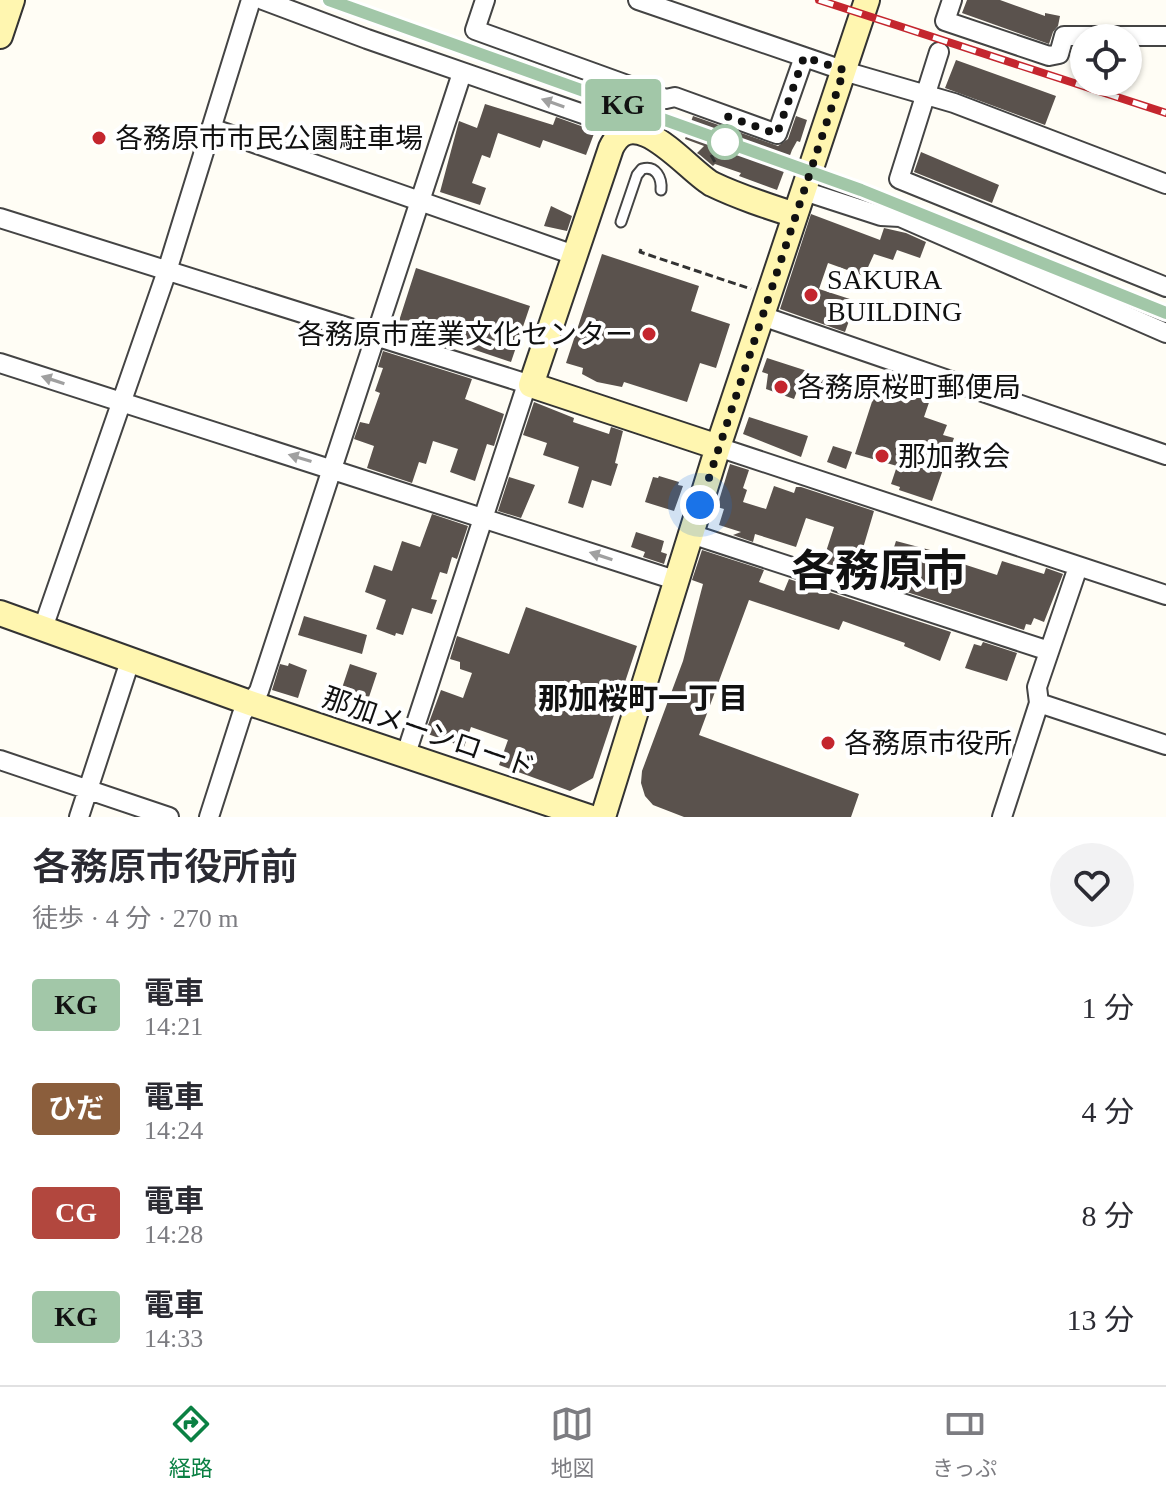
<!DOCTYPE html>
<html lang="ja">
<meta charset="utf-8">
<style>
body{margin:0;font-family:"Times New Roman","Noto Sans JP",serif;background:#f2f2f3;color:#2b2b33;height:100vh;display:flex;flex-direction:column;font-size:30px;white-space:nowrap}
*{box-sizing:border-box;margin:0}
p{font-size:26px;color:#7c7c81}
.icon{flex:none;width:44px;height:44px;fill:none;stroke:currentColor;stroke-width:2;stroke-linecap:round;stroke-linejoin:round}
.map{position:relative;height:817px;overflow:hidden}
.side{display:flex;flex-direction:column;background:#fff;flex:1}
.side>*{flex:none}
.badge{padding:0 16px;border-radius:6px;font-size:28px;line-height:52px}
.fabs{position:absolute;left:1070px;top:24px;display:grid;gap:16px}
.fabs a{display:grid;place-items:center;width:72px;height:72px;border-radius:50%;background:#fff;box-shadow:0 2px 6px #0004;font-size:40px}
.you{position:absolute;width:40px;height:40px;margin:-20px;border:6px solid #fff;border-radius:50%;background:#1a73e8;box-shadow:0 0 0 12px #1a73e833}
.map>.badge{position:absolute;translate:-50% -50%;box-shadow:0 0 0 4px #fff}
.round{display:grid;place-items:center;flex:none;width:84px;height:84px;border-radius:42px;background:#f2f2f3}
.headline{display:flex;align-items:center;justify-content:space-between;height:136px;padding:0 32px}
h1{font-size:38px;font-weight:600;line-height:60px}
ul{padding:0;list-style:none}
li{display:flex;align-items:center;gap:24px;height:104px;padding:0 32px}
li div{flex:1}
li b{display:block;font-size:30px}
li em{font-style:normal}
li .badge{min-width:88px;font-weight:700;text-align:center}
.tab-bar{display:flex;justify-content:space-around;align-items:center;height:112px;border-top:2px solid #e1e1e2;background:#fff;font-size:22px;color:#7c7c81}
.tab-bar a{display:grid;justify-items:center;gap:4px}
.tab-bar .on{color:#0b8043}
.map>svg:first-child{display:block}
</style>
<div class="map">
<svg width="1166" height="817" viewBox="0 0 1166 817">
<rect width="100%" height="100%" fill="#fffdf5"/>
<!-- building -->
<path fill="#5a524d" d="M 967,0 L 1000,0 L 1045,16 L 1045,13 L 1060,16 L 1058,26 L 1053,32 L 1049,44 L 962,13 Z
M 956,60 L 1056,96 L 1045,125 L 945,88 Z
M 485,104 L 553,125 L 556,117 L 595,131 L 586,155 L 543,140 L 540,148 L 498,133 L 490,158 L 482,155 L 472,183 L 486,188 L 480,205 L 440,192 L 459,121 L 477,128 Z
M 693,116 L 778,146 L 788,139 L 796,116 L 807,120 L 800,142 L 797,141 L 792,150 L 777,190 L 739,176 L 741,173 L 715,164 L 713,166 L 700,155 L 697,153 L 704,146 L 685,139 Z
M 921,152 L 999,185 L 992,203 L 914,172 Z
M 551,206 L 572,216 L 567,231 L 544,226 Z
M 811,214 L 880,240 L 884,228 L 906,233 L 926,242 L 920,258 L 897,250 L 893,260 L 874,254 L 864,276 L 828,263 L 819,289 L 856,301 L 845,332 L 780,309 Z
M 602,254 L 699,286 L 691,311 L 730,324 L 716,368 L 700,363 L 687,402 L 624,382 L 622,387 L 597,382 L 582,374 L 583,368 L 566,363 Z
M 416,268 L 530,306 L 511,362 L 398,324 Z
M 383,351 L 472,379 L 465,399 L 504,414 L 494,446 L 487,444 L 475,481 L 450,472 L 458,449 L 433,441 L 426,464 L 419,462 L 412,483 L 367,468 L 374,446 L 354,439 L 360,422 L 369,424 L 380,393 L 375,391 L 383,368 L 378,367 Z
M 767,358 L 829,378 L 824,392 L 800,383 L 794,399 L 766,389 L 768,374 L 762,372 Z
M 881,374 L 901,381 L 902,377 L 934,388 L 924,417 L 947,425 L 943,435 L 954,438 L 932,501 L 899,490 L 900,487 L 891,484 L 897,466 L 855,454 Z
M 534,402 L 574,418 L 573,422 L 609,434 L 611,427 L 623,431 L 615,463 L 618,464 L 611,486 L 592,480 L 583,508 L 568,503 L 579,467 L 543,455 L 547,443 L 523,435 Z
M 749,417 L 808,436 L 801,457 L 743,434 Z
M 833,446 L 852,452 L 846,469 L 827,462 Z
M 730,464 L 749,470 L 743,488 L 747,490 L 743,502 L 766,509 L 774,486 L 794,493 L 796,487 L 801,487 L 874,511 L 855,575 L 822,564 L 834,527 L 806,518 L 796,547 L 755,534 L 753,542 L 733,535 L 741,532 L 719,525 L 724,509 L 717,507 Z
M 659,476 L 679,482 L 678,485 L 683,486 L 674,511 L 645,502 L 653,477 L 658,478 Z
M 509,477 L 535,485 L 521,518 L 498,511 Z
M 432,514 L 468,526 L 457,559 L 452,557 L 447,574 L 440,572 L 431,599 L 437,600 L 432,614 L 412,608 L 403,635 L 396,633 L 395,636 L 376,629 L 386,600 L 365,592 L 374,565 L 392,571 L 402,541 L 420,547 Z
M 636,532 L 664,541 L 661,552 L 667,554 L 664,564 L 643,557 L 645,552 L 631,547 Z
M 896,541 L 949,555 L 961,559 L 960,563 L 997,575 L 1002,561 L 1044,574 L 1046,568 L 1063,574 L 1044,622 L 1034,618 L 1031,625 L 1026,624 L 1024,630 L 882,584 Z
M 702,550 L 764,570 L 759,582 L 784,591 L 789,579 L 951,632 L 940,661 L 904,646 L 905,643 L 843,621 L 839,630 L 749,600 L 699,735 L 859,794 L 851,817 L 684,817 L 653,805 L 645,796 L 641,783 L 642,771 L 683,661 L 703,584 L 692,580 Z
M 526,607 L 637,646 L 593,778 L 570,791 L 499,765 L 508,740 L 471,727 L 464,747 L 425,733 L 441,690 L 463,698 L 472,673 L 460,669 L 460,662 L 450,659 L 457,636 L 509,654 Z
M 304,616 L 367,635 L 362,654 L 298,635 Z
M 983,642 L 1017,653 L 1007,681 L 965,668 L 974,644 L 981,646 Z
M 289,663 L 307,670 L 298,698 L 272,690 L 280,664 L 288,666 Z
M 350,664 L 377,673 L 369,697 L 342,688 Z"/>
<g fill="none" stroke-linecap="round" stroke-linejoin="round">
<!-- lane casing -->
<g stroke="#444" stroke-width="13">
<path id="lane" d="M 621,222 L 637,175 L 642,169 C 656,165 662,178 661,190"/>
</g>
<!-- street casing -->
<g stroke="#444" stroke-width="22">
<path id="street" d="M 263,0 L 367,39 L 609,123 L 625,133
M 485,0 L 475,30 L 666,99 L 675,97 L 777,134 L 804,57
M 638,0 L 854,74 L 954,103 L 1166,184
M 952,0 L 945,21 L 1049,56 L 1059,54 L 1064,36 L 1166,36
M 939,52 L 899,179 L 1166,287
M 211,128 L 574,255
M 804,191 L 881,216 L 900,217 L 1166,333
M 0,218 L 531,385
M 762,316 L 1166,455
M 0,363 L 675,580
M 718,447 L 1166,595
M 691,534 L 1049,651
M 43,628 L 167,271 L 251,0
M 1039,703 L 1166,745
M 406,754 L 527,384
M 0,760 L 169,817
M 79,817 L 130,661
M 209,817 L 242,714 L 259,691 L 462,73
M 1002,817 L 1039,703 L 1037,687 L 1078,567"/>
</g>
<!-- secondary casing -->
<g stroke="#333" stroke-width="28">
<path id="secondary" d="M 0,36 L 12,0
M 718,447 L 531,385 L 611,148 C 634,99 689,172 712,184 C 739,197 767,206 795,215
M 0,613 L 250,703 L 589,817
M 603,817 L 718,447 L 867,0"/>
</g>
<!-- path -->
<path stroke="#333" stroke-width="3" stroke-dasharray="8 4" stroke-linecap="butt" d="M 711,155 L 716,164
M 641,249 L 640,252 L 751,289"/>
<!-- lane -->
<use href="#lane" stroke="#fff" stroke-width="9"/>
<!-- street -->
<use href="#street" stroke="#fff" stroke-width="18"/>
<!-- secondary -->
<use href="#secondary" stroke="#fff6b0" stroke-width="24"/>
<!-- rail casing -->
<g stroke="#c4262e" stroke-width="8">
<path id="rail" d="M 329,0 L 861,190 L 1166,313
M 819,0 L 1166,113"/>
</g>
<!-- rail -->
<use href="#rail" stroke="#fff" stroke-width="5" stroke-dasharray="15" stroke-linecap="butt"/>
</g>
<!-- one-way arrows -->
<defs><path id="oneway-solid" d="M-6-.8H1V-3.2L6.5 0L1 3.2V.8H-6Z" transform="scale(2)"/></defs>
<g fill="#a0a0a0">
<use href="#oneway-solid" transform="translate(553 103) rotate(-161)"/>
<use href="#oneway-solid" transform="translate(53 380) rotate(-162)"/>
<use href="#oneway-solid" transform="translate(300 458) rotate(-163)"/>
<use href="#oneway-solid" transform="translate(601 556) rotate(-162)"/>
</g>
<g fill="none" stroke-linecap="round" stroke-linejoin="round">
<!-- line casing -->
<g stroke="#fff" stroke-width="18">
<path id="line" d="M 329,0 L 861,190 L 1166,313"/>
</g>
<!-- line -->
<use href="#line" stroke="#a2c7a8" stroke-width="12"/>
<!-- walk -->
<path stroke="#111" stroke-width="8" stroke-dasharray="0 14.4" d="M 700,505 L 844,70 L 804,57 L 777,134 L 726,116 L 725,142"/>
</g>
<!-- markers -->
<g fill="#c4262e" stroke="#fff" stroke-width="3">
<circle cx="99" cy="138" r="8"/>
<circle cx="811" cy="295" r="8"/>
<circle cx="649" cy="334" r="8"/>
<circle cx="781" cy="387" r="8"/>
<circle cx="882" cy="456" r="8"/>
<circle cx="828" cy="743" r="8"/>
</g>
<circle fill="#fff" stroke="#a2c7a8" stroke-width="4" cx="725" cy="142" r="16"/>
<g text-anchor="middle" stroke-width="8" stroke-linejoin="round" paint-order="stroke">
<!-- poi labels -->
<g font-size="28" fill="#111" stroke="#fff" text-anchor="start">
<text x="115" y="148">各務原市市民公園駐車場</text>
<text x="827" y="289">SAKURA<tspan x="827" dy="32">BUILDING</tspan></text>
<text x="633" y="344" text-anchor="end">各務原市産業文化センター</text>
<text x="797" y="397">各務原桜町郵便局</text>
<text x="898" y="466">那加教会</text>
<text x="844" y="753">各務原市役所</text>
</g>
<!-- street labels -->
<g font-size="28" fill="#111" stroke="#fff">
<text transform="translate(429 732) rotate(19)" y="10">那加メーンロード</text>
</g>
<!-- neighbourhood labels -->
<g font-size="30" font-weight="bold" fill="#111" stroke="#fff">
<text x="643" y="709">那加桜町一丁目</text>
</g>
<!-- town labels -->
<g font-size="44" font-weight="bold" fill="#111" stroke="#fff">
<text x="879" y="586">各務原市</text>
</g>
</g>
</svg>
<div class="fabs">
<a><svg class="icon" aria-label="locate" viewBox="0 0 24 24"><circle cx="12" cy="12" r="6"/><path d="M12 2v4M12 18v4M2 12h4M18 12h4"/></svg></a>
</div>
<div class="you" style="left:700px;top:505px"></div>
<b class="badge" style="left:623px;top:105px;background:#a2c7a8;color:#111">KG</b>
</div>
<section class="side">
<div class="headline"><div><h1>各務原市役所前</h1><p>徒歩 · 4 分 · 270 m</p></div><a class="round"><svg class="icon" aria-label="heart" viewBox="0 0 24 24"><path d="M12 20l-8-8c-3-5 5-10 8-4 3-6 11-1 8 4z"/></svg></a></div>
<ul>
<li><span class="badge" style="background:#a2c7a8;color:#111">KG</span><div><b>電車</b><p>14:21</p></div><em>1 分</em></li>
<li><span class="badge" style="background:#8b5e3c;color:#fff">ひだ</span><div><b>電車</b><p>14:24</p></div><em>4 分</em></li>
<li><span class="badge" style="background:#b2473e;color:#fff">CG</span><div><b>電車</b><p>14:28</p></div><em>8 分</em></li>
<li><span class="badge" style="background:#a2c7a8;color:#111">KG</span><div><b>電車</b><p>14:33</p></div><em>13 分</em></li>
</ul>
</section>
<nav class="tab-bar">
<a class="on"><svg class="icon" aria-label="directions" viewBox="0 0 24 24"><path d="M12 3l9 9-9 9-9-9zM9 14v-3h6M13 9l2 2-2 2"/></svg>経路</a>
<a><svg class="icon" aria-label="map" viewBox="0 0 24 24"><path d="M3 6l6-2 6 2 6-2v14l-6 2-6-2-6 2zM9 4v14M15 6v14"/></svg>地図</a>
<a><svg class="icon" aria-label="tickets" viewBox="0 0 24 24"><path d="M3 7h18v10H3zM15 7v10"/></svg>きっぷ</a>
</nav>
